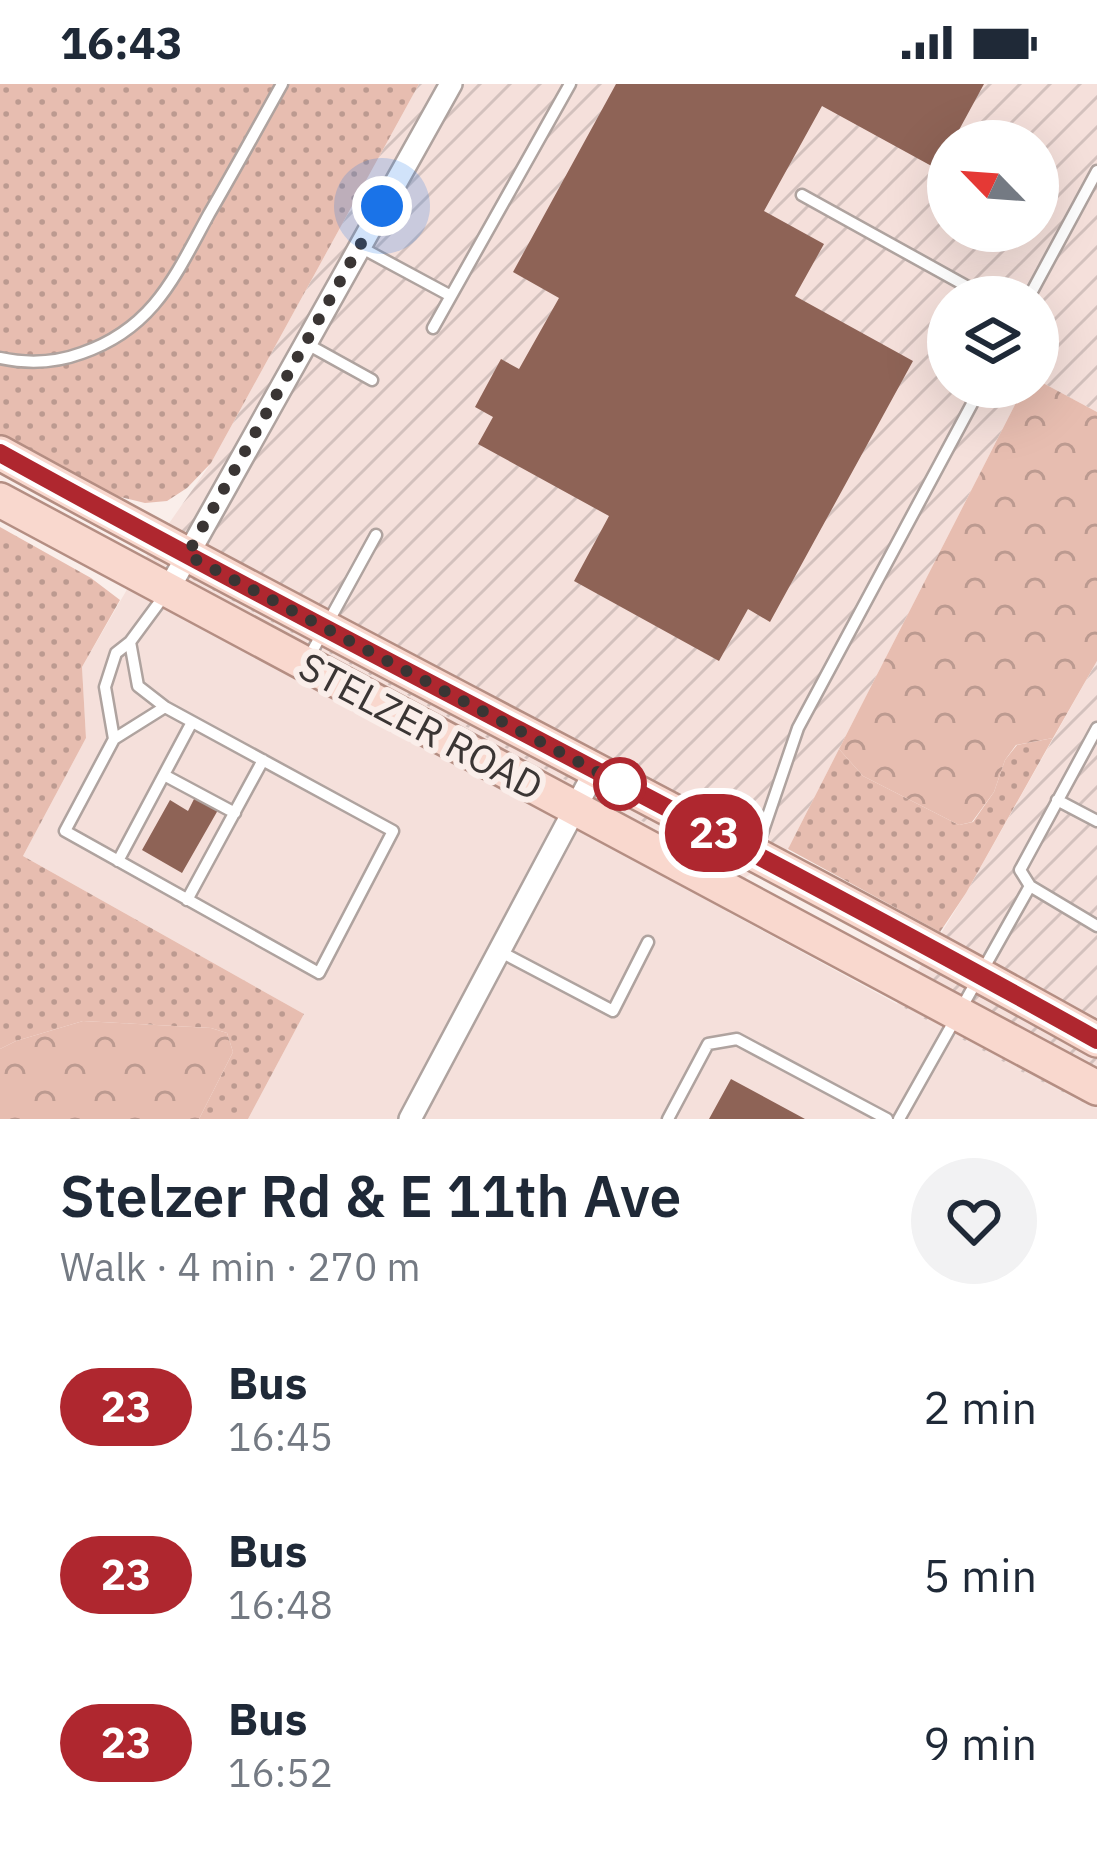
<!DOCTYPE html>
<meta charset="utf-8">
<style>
body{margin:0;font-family:"IBM Plex Sans",sans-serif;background:#f2f2f3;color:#1f2937;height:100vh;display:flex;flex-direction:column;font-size:45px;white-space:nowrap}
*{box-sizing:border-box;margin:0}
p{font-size:39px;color:#747a83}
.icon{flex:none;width:66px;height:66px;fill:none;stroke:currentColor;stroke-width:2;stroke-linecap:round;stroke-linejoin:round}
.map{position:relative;height:1035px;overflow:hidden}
.drawer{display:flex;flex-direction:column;background:#fff;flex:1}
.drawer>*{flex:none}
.badge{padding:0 24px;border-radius:39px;font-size:42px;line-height:78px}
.needle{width:78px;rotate:295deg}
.buttons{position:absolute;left:927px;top:36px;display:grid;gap:24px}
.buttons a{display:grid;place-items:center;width:132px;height:132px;border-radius:50%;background:#fff;box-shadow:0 12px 48px #0002;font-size:60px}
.you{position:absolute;width:60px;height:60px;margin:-30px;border:9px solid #fff;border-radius:50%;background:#1a73e8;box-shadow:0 0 0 18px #1a73e833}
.map>.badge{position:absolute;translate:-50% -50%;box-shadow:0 0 0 6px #fff}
.round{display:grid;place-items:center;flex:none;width:126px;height:126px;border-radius:63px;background:#f2f2f3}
.headline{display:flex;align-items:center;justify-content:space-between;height:204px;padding:0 60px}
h1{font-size:57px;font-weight:600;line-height:90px}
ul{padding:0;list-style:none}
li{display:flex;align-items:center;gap:36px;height:168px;padding:0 60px}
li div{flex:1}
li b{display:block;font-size:45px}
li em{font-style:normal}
li .badge{min-width:132px;font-weight:700;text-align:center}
.status{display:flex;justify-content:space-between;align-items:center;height:84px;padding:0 60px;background:#fff;direction:ltr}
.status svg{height:33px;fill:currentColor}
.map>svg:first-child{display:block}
</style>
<div class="status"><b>16:43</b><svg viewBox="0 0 49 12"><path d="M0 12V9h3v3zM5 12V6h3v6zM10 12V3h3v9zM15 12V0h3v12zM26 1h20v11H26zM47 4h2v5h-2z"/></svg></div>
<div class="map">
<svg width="1097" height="1035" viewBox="0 0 1097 1035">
<defs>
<pattern id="industrial-furrows" width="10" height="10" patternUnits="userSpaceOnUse" patternTransform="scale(3)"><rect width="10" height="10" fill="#f5e0db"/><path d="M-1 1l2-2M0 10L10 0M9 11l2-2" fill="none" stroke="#d3c1bd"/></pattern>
<pattern id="grass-dots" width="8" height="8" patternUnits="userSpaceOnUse" patternTransform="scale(3)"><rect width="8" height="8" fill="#e7bdb0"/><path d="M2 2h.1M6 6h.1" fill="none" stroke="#bc9a90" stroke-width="1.8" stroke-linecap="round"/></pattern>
<pattern id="forest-crowns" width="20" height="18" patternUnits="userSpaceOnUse" patternTransform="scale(3)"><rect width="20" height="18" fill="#e7bdb0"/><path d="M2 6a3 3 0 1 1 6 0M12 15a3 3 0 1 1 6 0" fill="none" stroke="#bc9a90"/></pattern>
</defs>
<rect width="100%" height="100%" fill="#faeeea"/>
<!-- built -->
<path fill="#f5e0db" d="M 147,471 L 746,793 L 728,828 L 1022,988 L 1097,1025 L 1097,1035 L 248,1035 L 304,930 L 23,772 L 86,654 L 82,583 Z"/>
<!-- industrial -->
<path fill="url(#industrial-furrows)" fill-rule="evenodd" d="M 419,0 L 1097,0 L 1097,328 L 1043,299 L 1038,301 L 1038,213 L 948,213 L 948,303 L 1032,303 L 1022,307 L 788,765 L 746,793 L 147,471 L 211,379 ZM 948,57 L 1038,57 L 1038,147 L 948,147 Z
M 1097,577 L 1097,1025 L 1022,988 L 897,920 L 966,809 Z"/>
<!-- grass -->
<path fill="url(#grass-dots)" d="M 0,0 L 419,0 L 211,379 L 187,404 L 167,417 L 145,419 L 96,407 L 67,386 L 0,350 Z
M 0,443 L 91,494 L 120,516 L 82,583 L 86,654 L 23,772 L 304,930 L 248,1035 L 199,1035 L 233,968 L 227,949 L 211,944 L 83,937 L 16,957 L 0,965 Z
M 1053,654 L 966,809 L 940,848 L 788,765 L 839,665 L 863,692 L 959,741 L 973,738 L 994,708 L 1005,676 L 1017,661 Z"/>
<!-- forest -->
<path fill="url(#forest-crowns)" d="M 1043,299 L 1097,328 L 1097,577 L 1053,654 L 1016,661 L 1005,676 L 994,708 L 972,738 L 959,741 L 863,692 L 839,665 L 1022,307 Z
M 83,937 L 211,944 L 227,949 L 233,968 L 199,1035 L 0,1035 L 0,965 L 16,957 Z"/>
<!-- building -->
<path fill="#8e6356" d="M 616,0 L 984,0 L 953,57 L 948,57 L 948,65 L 937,85 L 822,22 L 764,127 L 824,160 L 795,212 L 913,277 L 770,538 L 748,525 L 719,577 L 574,497 L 609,432 L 478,360 L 493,333 L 475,323 L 501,275 L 519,285 L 559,214 L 513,188 Z
M 195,713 L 218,726 L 182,789 L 142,766 L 170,716 L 188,727 Z
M 731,995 L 805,1035 L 709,1035 Z"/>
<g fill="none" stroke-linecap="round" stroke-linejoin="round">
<!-- lane casing -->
<g stroke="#afa39f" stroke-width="15">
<path id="lane" d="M 802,111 L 986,213
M 360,163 L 451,212
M 1029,213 L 1097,87
M 433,244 L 570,0
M 307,260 L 372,296
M 0,274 C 28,280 55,279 82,269 C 154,244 175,192 209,130 C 234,87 258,43 282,0
M 130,558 L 138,602 L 165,623 L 393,747 L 319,889 L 65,747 L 114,655 L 165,623
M 308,575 L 376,451
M 114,655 L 105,603 L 116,569 L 130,558 L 164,512
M 164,691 L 235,729
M 1057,716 L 1097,737
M 756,767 L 798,644 L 981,303
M 118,777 L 192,638
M 1030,802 L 1020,786 L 1097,644
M 187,816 L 263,676
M 499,867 L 613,927 L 648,858
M 668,1035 L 708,960 L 737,955 L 887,1035
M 899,1035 L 1030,802 L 1097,842"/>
</g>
<!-- street casing -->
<g stroke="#afa39f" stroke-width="26">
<path id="street" d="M 167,508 L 451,0
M 410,1035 L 595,687"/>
</g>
<!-- primary casing -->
<g stroke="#b48e83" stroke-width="38">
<path id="primary" d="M 0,369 C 363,569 735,754 1097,956
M 0,416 L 1097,1004"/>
</g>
<!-- lane -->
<use href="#lane" stroke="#fff" stroke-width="10"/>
<!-- street -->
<use href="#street" stroke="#fff" stroke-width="21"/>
<!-- primary -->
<use href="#primary" stroke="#f9d8ce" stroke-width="33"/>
</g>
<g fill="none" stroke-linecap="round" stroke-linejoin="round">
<!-- line casing -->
<g stroke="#fff" stroke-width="27">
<path id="line" d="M 0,369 C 363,570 735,753 1097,956"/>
</g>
<!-- line -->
<use href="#line" stroke="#af272f" stroke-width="18"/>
<!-- walk -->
<path stroke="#3a3534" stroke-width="12" stroke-dasharray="0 21.6" d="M 382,122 L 187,471 L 626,703 L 620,700"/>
</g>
<!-- markers -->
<circle fill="#fff" stroke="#af272f" stroke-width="6" cx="620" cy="700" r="24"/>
<g text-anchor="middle" stroke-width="12" stroke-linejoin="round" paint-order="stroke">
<!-- street labels -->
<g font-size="39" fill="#3a3534" stroke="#faeeea">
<text transform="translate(421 642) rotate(28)" y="14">STELZER ROAD</text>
</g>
</g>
</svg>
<div class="buttons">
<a><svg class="needle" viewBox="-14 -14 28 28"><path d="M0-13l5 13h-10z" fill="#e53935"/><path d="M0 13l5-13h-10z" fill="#747a83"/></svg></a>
<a><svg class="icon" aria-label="layers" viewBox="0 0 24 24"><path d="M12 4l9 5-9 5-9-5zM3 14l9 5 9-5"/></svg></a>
</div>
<div class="you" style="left:382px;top:122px"></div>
<b class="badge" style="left:714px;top:749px;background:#af272f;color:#fff">23</b>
</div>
<section class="drawer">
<div class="headline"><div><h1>Stelzer Rd &amp; E 11th Ave</h1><p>Walk · 4 min · 270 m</p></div><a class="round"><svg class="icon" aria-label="heart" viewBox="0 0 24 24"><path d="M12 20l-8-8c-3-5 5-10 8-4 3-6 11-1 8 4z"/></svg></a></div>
<ul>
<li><span class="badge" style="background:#af272f;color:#fff">23</span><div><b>Bus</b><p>16:45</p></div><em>2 min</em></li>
<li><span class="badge" style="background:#af272f;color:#fff">23</span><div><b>Bus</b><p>16:48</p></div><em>5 min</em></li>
<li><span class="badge" style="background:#af272f;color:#fff">23</span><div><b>Bus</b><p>16:52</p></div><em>9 min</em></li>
</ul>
</section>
